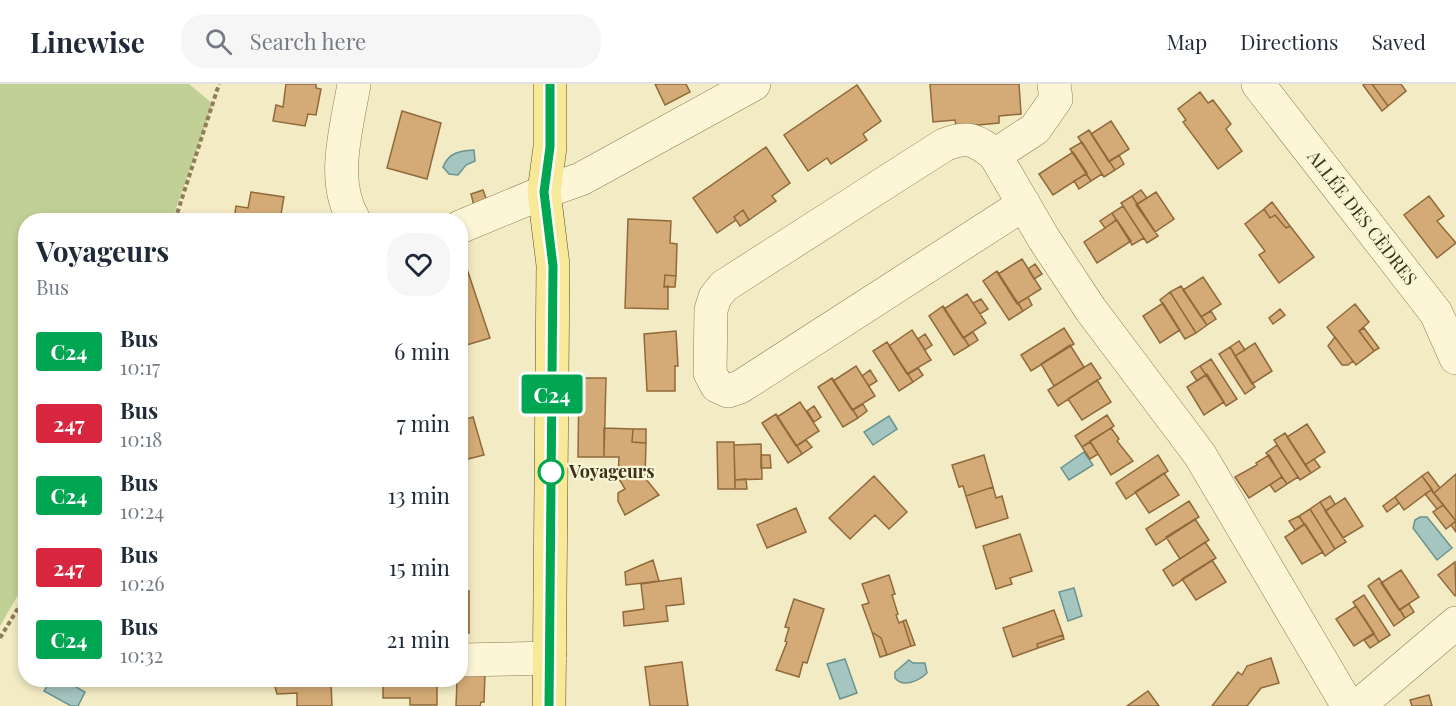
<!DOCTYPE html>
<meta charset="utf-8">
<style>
body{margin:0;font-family:"Playfair Display",serif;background:#f6f6f7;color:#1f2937;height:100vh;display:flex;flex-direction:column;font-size:22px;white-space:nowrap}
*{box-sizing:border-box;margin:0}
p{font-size:20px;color:#747a83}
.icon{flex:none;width:33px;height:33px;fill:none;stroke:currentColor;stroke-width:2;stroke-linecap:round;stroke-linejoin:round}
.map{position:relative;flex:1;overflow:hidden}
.sheet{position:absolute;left:18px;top:129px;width:450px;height:474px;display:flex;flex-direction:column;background:#fff;border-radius:24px;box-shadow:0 3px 9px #0003}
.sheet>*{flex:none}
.badge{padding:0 12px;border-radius:4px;font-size:21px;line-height:39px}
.map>.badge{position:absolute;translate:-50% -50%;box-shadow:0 0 0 3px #fff}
.round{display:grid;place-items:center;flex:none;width:63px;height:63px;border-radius:24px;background:#f6f6f7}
.summary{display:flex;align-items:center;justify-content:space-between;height:102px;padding:0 18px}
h1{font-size:28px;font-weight:700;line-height:45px}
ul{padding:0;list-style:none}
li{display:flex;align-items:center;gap:18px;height:72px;padding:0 18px}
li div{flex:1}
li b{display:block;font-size:22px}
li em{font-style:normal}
li .badge{min-width:66px;font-weight:700;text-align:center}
header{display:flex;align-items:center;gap:36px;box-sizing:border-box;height:84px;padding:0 30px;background:#fff;border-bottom:2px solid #e0e1e3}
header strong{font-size:28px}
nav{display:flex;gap:33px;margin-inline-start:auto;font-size:21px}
.search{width:420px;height:54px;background:#f6f6f7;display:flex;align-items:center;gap:15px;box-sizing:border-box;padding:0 21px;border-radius:24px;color:#747a83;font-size:22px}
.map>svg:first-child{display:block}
</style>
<header>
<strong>Linewise</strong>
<div class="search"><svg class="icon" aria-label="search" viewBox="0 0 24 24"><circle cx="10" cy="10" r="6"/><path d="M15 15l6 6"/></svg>Search here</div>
<nav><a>Map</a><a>Directions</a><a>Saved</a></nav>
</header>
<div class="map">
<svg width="1456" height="622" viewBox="0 0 1456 622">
<rect width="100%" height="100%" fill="#f2ebc3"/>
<!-- green -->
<path fill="#c1d196" d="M 0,0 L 189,0 L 213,20 L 172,136 L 26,136 L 25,499 L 0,542 Z"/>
<!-- water -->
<path fill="#a5c5c0" stroke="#6b9490" stroke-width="1.5" d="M 474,66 L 475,77 L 466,81 L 458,91 L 449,90 L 443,83 C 449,68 460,67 474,66 Z
M 889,332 L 897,345 L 873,361 L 864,348 Z
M 1084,368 L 1093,381 L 1069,396 L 1061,384 Z
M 1420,433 L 1427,433 L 1452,464 L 1437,476 L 1413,444 L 1415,436 Z
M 1074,504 L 1082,532 L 1068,537 L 1059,508 Z
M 845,575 L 857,609 L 840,615 L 827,580 Z
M 909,576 L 913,579 L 925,579 L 927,589 C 919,597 903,604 895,594 L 895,588 Z
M 51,596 L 64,596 L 85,608 L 78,622 L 71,622 L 44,607 Z"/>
<!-- building -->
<path fill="#d4ab76" stroke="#906a3b" stroke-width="1.5" d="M 286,0 L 316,0 L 316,4 L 321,5 L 316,31 L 308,30 L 305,42 L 273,37 L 276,21 L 283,23 Z
M 655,0 L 686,0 L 690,8 L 665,21 Z
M 930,0 L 1019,0 L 1021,30 L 999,32 L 999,39 L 956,43 L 955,36 L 933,38 Z
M 1365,0 L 1372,0 L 1388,22 L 1382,27 L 1363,1 Z
M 1372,0 L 1401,0 L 1406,7 L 1388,22 Z
M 857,1 L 881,37 L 863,50 L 867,56 L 831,80 L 827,74 L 808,87 L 784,51 Z
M 1200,8 L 1208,19 L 1213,16 L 1231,40 L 1226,45 L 1242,67 L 1218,85 L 1183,38 L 1186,36 L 1178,25 Z
M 402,27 L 441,39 L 427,95 L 387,84 Z
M 1111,37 L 1129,65 L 1109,78 L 1091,50 Z
M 1089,46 L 1115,86 L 1104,93 L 1078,53 Z
M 1082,58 L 1102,90 L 1091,97 L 1070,65 Z
M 766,63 L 790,99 L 772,112 L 776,117 L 749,136 L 743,126 L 734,133 L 736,136 L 717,149 L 693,114 Z
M 1073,68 L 1087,89 L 1053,111 L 1039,90 Z
M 1119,71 L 1124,80 L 1115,86 L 1109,77 Z
M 1086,90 L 1091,97 L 1079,105 L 1074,97 Z
M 483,106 L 487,117 L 474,122 L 471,110 Z
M 1141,106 L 1147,114 L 1137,120 L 1132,112 Z
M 251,108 L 284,113 L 280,136 L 234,136 L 236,122 L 248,124 Z
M 1156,108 L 1174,135 L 1155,148 L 1136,121 Z
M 1132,112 L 1158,152 L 1147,159 L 1121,119 Z
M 1429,112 L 1444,132 L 1437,137 L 1456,159 L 1437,174 L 1404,131 Z
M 1272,118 L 1290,142 L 1286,144 L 1275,131 L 1270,134 L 1264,125 Z
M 1123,122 L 1144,154 L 1132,161 L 1112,129 Z
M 1264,125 L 1270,134 L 1275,131 L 1286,144 L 1290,142 L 1314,173 L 1279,199 L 1259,171 L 1265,167 L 1245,140 Z
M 743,126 L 749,136 L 740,142 L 734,133 Z
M 1112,129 L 1116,136 L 1105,144 L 1100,137 Z
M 628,135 L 671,137 L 670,159 L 677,160 L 676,192 L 665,191 L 664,203 L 668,202 L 668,225 L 625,224 Z
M 1117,136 L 1131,157 L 1097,179 L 1084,158 Z
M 1022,175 L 1041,205 L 1017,220 L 998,190 Z
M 465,179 L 490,254 L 460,263 L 460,181 Z
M 1035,180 L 1042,190 L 1034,195 L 1028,185 Z
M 997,187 L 1023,227 L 1009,236 L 983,197 Z
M 665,191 L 676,192 L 675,203 L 664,203 Z
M 1203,193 L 1221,220 L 1201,233 L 1183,206 Z
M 1181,202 L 1207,241 L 1196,249 L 1170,208 Z
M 1170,208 L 1196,249 L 1185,255 L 1160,216 Z
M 967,210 L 986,239 L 963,254 L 944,225 Z
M 1028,213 L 1032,221 L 1023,227 L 1018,219 Z
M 981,215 L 988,225 L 980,230 L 973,219 Z
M 1163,219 L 1180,246 L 1160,259 L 1143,232 Z
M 1355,220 L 1369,238 L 1359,247 L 1374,267 L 1356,281 L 1327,243 Z
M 943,222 L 969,262 L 954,271 L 929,232 Z
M 1280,225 L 1285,231 L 1273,240 L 1269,234 Z
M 1211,227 L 1216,235 L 1207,241 L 1201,233 Z
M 1064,244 L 1074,260 L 1031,287 L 1021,271 Z
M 1364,244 L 1379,264 L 1374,267 L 1359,247 Z
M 912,246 L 931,276 L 907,290 L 889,262 Z
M 676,247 L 678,282 L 675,282 L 675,307 L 647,307 L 644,250 Z
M 973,248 L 978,256 L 969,262 L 964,254 Z
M 925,250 L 932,261 L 925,266 L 918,255 Z
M 1335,253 L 1353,277 L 1348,281 L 1342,281 L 1328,262 Z
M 1239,257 L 1245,266 L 1235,272 L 1230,263 Z
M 887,258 L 913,298 L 899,307 L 873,267 Z
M 1255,259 L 1272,287 L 1252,300 L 1235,272 Z
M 1070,261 L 1084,283 L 1054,302 L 1041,280 Z
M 1230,263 L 1255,303 L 1245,310 L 1219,270 Z
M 1211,275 L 1237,315 L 1226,322 L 1200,282 Z
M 1091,279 L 1101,294 L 1058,322 L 1048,306 Z
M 856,282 L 875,312 L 852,326 L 833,297 Z
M 1200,282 L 1206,291 L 1197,297 L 1191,288 Z
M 918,284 L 923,291 L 913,298 L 908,290 Z
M 870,286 L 877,297 L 869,302 L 862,292 Z
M 1207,290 L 1224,318 L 1204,331 L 1187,303 Z
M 579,294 L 606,294 L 604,373 L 578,373 Z
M 832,294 L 858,334 L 843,343 L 818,303 Z
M 1097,296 L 1111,318 L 1082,336 L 1068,315 Z
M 800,318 L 819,347 L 796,362 L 777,333 Z
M 863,320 L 867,327 L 858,334 L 853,326 Z
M 814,322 L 821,333 L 814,338 L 807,327 Z
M 776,330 L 802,370 L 788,379 L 762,339 Z
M 1107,331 L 1114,342 L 1082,363 L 1075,352 Z
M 473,333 L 484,371 L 460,377 L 460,337 Z
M 1307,340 L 1325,368 L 1305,381 L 1287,353 Z
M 604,344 L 633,345 L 632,358 L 646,359 L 645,394 L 659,411 L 625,431 L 618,417 L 618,409 L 625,405 L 618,393 L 619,373 L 604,373 Z
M 1111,344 L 1119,355 L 1117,357 L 1133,377 L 1111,391 L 1090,357 Z
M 633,345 L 646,345 L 646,359 L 632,358 Z
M 1285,349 L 1311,389 L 1300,396 L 1274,356 Z
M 806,356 L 812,363 L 802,370 L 797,362 Z
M 717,358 L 734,358 L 735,405 L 718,405 Z
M 1090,358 L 1098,370 L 1090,375 L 1082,363 Z
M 761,360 L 762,395 L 735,396 L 734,361 Z
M 1277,361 L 1298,393 L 1287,400 L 1266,369 Z
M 761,371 L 770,371 L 771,384 L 761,384 Z
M 984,371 L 993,403 L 966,412 L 963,402 L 959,403 L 952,381 Z
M 1158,371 L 1168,387 L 1126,415 L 1116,399 Z
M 1269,371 L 1282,393 L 1249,414 L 1235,393 L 1257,381 L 1256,379 Z
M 1314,375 L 1320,383 L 1311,389 L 1305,381 Z
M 1428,388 L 1440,404 L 1434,409 L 1422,392 Z
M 1164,389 L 1179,411 L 1149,429 L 1135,408 Z
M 1456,390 L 1456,448 L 1451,441 L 1456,437 L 1434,409 Z
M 874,392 L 907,428 L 889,445 L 875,431 L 850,455 L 829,434 Z
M 1422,392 L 1432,405 L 1404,426 L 1395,413 Z
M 1282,393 L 1287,400 L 1275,408 L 1270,401 Z
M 746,395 L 747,405 L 735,405 L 735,396 Z
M 993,403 L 996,414 L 1002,412 L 1008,434 L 976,444 L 966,412 Z
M 1431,406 L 1443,421 L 1437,425 L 1425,410 Z
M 1330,412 L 1335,420 L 1326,427 L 1320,418 Z
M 1395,413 L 1399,419 L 1387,428 L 1383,422 Z
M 1345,414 L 1363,442 L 1343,454 L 1325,427 Z
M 1189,417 L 1199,433 L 1156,461 L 1146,445 Z
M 1320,418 L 1346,458 L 1335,465 L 1310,425 Z
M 1443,421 L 1456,437 L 1446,445 L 1433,428 Z
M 796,424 L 806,448 L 767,464 L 757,441 Z
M 1310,425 L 1335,465 L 1325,472 L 1299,432 Z
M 1299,432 L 1304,440 L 1295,446 L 1289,437 Z
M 1195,435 L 1209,456 L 1180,475 L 1166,453 Z
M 1305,440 L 1323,468 L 1302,480 L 1285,453 Z
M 1020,450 L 1032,487 L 1010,494 L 1012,500 L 996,505 L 983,462 Z
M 1205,458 L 1216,474 L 1173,502 L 1163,486 Z
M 653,476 L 659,497 L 626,501 L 625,488 Z
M 1212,476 L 1226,498 L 1196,516 L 1182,495 Z
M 1455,478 L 1456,511 L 1455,512 L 1438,491 Z
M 1401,486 L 1419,513 L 1399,526 L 1381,499 Z
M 889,491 L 895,510 L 892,511 L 898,530 L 896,531 L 899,539 L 903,537 L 911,562 L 887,571 L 881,554 L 872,548 L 862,521 L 869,519 L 862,500 Z
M 681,494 L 684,520 L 666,522 L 668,537 L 624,542 L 623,528 L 644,525 L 641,500 Z
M 1379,494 L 1405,534 L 1394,542 L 1368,502 Z
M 460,507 L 469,507 L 469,549 L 460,549 Z
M 1364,511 L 1390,551 L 1379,558 L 1353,518 Z
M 794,515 L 824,525 L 807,579 L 803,578 L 799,593 L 776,586 L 787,558 L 785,557 L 789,544 L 785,543 Z
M 1409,520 L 1414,528 L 1405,534 L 1400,526 Z
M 1356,522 L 1374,549 L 1354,562 L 1336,535 Z
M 1054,526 L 1063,551 L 1037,560 L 1038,564 L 1013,573 L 1003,544 Z
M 906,536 L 915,561 L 911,562 L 903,537 Z
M 872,548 L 881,554 L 887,571 L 880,573 Z
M 1374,550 L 1379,558 L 1370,564 L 1364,556 Z
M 1063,551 L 1064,555 L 1038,564 L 1037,560 Z
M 1271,574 L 1279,599 L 1261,604 L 1247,622 L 1212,622 L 1238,588 L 1242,591 L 1247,582 Z
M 682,578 L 688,622 L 650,622 L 645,583 Z
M 460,587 L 485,588 L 484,618 L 481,618 L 480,622 L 456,622 L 457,596 L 460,596 Z
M 273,596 L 331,598 L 332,622 L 297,622 L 297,609 L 277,610 Z
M 383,596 L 437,596 L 437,621 L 410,621 L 410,614 L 383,614 Z
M 1148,607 L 1159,622 L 1127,622 Z
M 1429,611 L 1432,622 L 1412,622 L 1410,616 Z"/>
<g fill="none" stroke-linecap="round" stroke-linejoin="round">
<!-- minor casing -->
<g stroke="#8e7d58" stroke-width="34">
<path id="minor" d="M 354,0 C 347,43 330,97 354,136
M 1054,0 L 1056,15 L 1035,45 L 995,71 L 1044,155 L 1091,226 L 1200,371 L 1348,622
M 1258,0 L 1436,229 L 1456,274
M 995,71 C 976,56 968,51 944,61 L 724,202 L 715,213 L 711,226 L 710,289 L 717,302 L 728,307 L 740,303 L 1024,120
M 460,143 L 544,108 L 581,95 L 754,0
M 460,576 L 550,574
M 1358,622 L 1456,539"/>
</g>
<!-- major casing -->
<g stroke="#5c4a2c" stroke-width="34">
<path id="major" d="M 549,622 L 553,181 L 544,108 L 550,63 L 550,0"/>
</g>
<!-- path -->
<path stroke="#8e7d58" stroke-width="4" stroke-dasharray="4.5 3" stroke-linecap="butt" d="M 175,136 L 219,0
M 0,554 L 26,511"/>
<!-- minor -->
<use href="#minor" stroke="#fcf6d7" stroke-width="33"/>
<!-- major -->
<use href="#major" stroke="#f8e998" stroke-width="33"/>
</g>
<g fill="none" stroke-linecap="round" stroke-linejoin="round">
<!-- line casing -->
<g stroke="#fff" stroke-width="14">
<path id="line" d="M 549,622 L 553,182 L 544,108 L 550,63 L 550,0"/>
</g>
<!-- line -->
<use href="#line" stroke="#00a651" stroke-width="9"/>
</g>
<!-- markers -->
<circle fill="#fff" stroke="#00a651" stroke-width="3" cx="551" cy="388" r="12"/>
<g text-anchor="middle" stroke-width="4.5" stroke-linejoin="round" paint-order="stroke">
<!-- street labels -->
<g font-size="18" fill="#3d311d" stroke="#f9f4d3">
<text transform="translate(1362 134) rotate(52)" y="6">ALLÉE DES CÈDRES</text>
</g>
<!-- stop labels -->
<g font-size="18" font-weight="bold" fill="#3d311d" stroke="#f9f4d3" text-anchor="start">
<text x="569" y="394">Voyageurs</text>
</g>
</g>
</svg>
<b class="badge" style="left:552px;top:310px;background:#00a651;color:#fff">C24</b>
<section class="sheet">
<div class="summary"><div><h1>Voyageurs</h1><p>Bus</p></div><a class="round"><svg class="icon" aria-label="heart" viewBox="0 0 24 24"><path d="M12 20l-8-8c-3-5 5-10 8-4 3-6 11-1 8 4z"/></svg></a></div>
<ul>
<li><span class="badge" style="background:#00a651;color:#fff">C24</span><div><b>Bus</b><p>10:17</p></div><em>6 min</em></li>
<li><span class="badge" style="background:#d7263d;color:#fff">247</span><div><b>Bus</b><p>10:18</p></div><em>7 min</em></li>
<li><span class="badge" style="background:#00a651;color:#fff">C24</span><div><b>Bus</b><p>10:24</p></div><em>13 min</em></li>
<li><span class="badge" style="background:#d7263d;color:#fff">247</span><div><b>Bus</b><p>10:26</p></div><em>15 min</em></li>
<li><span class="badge" style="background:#00a651;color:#fff">C24</span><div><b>Bus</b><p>10:32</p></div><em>21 min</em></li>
</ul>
</section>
</div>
